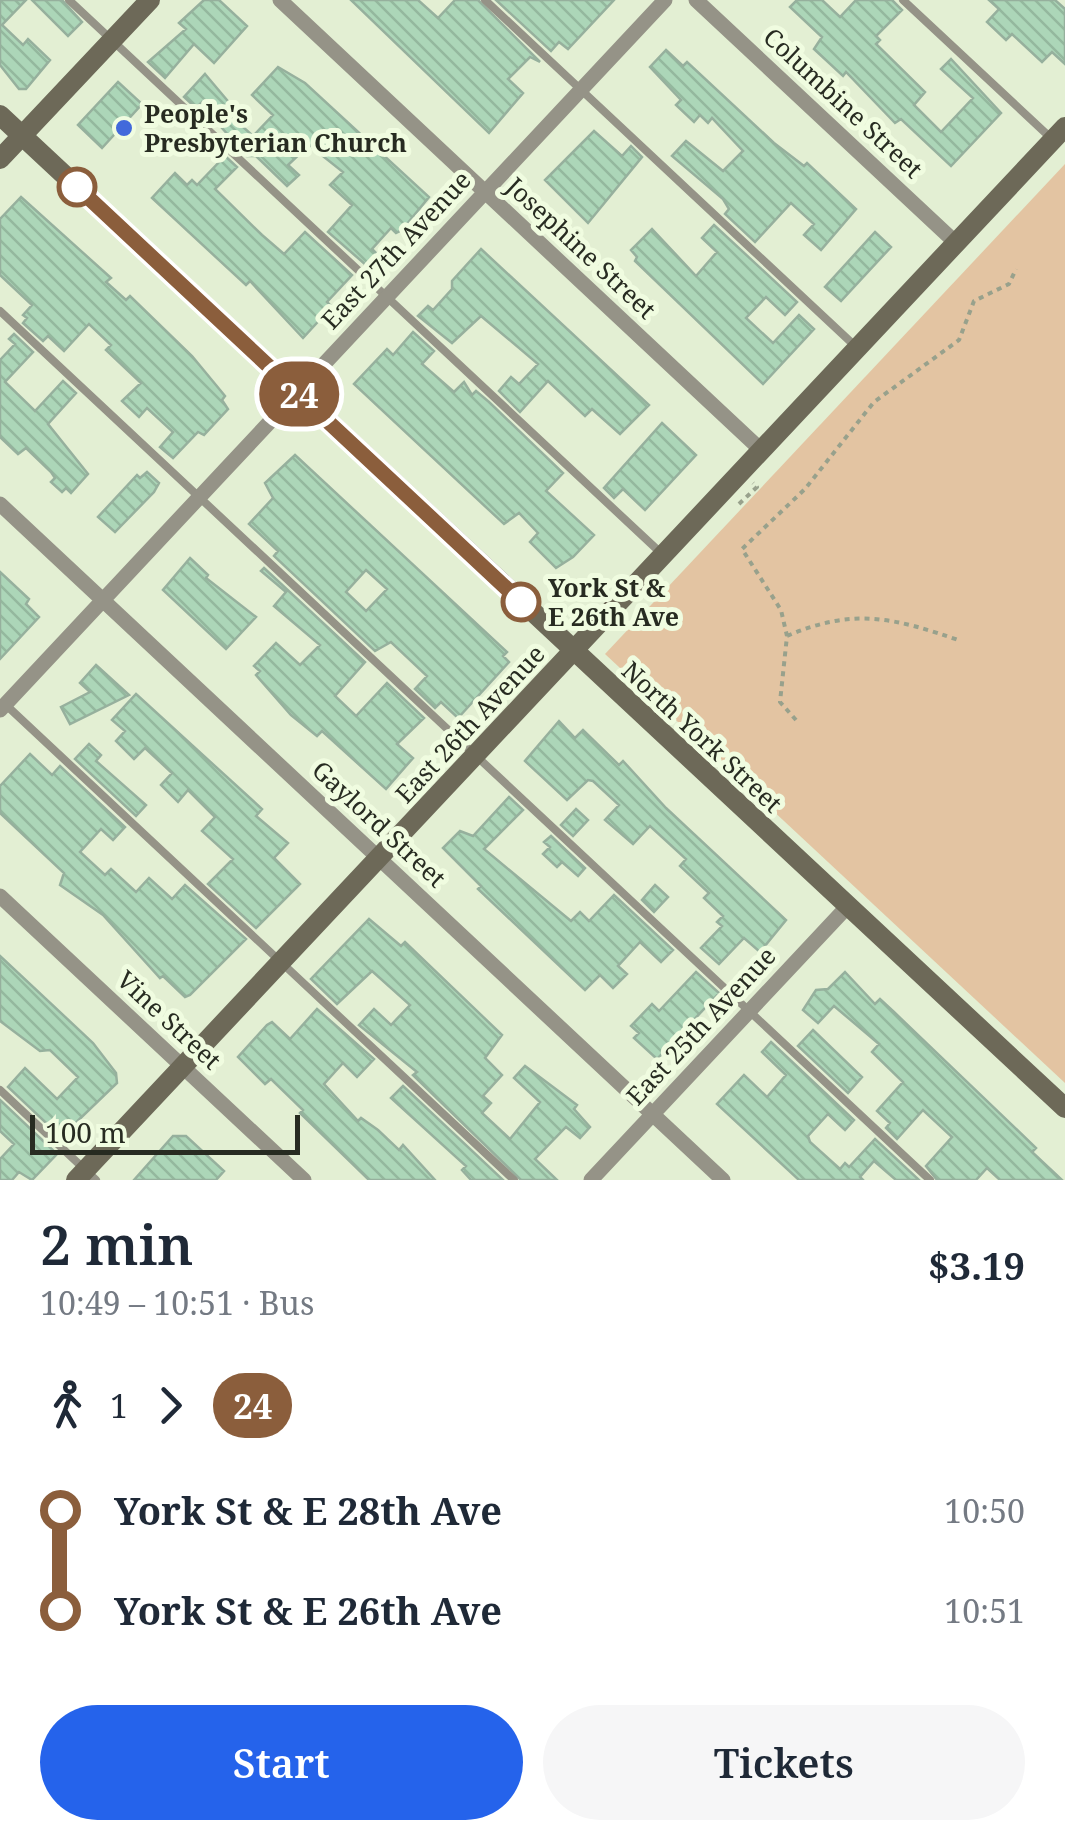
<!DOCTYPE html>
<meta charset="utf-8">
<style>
body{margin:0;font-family:"Noto Serif",serif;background:#f6f6f7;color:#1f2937;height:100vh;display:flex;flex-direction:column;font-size:38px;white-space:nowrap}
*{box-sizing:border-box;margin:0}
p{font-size:32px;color:#747a83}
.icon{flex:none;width:55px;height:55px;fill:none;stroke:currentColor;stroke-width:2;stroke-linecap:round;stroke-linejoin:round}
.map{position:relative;height:1180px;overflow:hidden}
.sheet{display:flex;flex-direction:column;background:#fff;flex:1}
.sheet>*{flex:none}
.badge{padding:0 20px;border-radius:32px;font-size:35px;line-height:65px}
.scale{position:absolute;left:30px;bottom:25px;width:270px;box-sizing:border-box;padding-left:10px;border:5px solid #272b21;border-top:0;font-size:28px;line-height:35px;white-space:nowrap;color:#272b21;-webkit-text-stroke:8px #f0fce0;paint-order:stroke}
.map>.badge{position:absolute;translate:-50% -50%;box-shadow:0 0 0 5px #fff}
.legs{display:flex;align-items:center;gap:15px;height:110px;padding:0 40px;font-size:32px}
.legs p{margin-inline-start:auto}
.summary{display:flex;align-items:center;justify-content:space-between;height:170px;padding:0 40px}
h1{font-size:55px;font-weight:600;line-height:75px}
.cta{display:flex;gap:20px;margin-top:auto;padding:20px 40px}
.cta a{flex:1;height:115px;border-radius:60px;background:#2563eb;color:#fff;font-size:40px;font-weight:600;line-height:115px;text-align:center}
.cta a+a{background:#f6f6f7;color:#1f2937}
ul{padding:0 40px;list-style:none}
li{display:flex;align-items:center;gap:35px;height:100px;font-size:38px}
li i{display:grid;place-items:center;width:15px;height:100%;margin:0 12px;background:currentColor}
li i::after{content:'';width:25px;height:25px;margin:-12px;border:8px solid;border-radius:50%;background:#fff}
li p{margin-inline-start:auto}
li:first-child i{background:linear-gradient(#0000 50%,currentColor 0)}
li:last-child i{background:linear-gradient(currentColor 50%,#0000 0)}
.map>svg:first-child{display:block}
</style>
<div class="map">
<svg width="1065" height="1180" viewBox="0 0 1065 1180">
<defs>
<pattern id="building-back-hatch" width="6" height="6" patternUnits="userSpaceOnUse" patternTransform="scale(2.5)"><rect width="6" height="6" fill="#acd6b8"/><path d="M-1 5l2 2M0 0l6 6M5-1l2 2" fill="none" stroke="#94b89e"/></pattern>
</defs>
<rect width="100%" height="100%" fill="#e3efd3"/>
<!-- grass -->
<path fill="#e3c4a2" d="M 1065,164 L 1065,1083 L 605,654 Z"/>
<!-- building -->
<path fill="url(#building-back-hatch)" stroke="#96b09d" stroke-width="2.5" fill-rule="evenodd" d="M 0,0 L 26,0 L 2,25 L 23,45 L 28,39 L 50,60 L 26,89 L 19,89 L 0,65 Z
M 32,0 L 62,0 L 82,22 L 68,36 Z
M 204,0 L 219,0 L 247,26 L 214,63 L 194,44 L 165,78 L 148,62 L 186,29 L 179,23 Z
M 351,0 L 418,0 L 438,18 L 455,0 L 478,0 L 540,62 L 530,57 L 508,79 L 523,93 L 489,133 Z
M 496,0 L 614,0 L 568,49 L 559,42 L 551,51 Z
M 797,0 L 822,0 L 840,17 L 856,0 L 892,0 L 902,10 L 876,36 L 880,40 L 876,44 L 925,92 L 914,105 L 941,132 L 973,98 L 941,69 L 951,59 L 1001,113 L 951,166 L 901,119 L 895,123 L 846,72 L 843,76 L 814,49 L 822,37 L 790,7 Z
M 989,0 L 1055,0 L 1065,9 L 1065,64 L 1052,52 L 1042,62 L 1012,34 L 1006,40 L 987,22 L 999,9 Z
M 666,50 L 683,66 L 687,62 L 774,143 L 804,166 L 807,163 L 856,209 L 821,250 L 804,235 L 814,224 L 791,203 L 755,242 L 725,214 L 729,209 L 723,199 L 672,156 L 686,141 L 723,171 L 743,151 L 712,118 L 708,123 L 700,115 L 694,122 L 676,105 L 681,100 L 650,67 Z
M 278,67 L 305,83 L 429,197 L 402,230 L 396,233 L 391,228 L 372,249 L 377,254 L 366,265 L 328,232 L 352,205 L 330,185 L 343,172 L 309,145 L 288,165 L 299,175 L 287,186 L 256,156 L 247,156 L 222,128 L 232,117 L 253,136 L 273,115 L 252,95 Z
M 205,74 L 232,106 L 221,120 L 202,102 L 196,108 L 184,97 Z
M 118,82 L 142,104 L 102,148 L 78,125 Z
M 594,131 L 622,156 L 631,146 L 642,157 L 588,223 L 545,180 Z
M 225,156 L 237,167 L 215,189 L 262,235 L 284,254 L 305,232 L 352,275 L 327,302 L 330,305 L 325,314 L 303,338 L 250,281 L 246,285 L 152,198 L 175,173 L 187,185 L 192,180 L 197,185 Z
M 21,197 L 111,278 L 106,282 L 126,300 L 130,296 L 192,356 L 225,396 L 222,400 L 228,409 L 204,435 L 198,432 L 173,458 L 160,447 L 173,432 L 147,408 L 139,417 L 122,401 L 141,383 L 106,350 L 111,345 L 89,324 L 64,351 L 48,336 L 43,341 L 23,323 L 27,318 L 23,315 L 32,305 L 0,275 L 0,219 Z
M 714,225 L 797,302 L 785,315 L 766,297 L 746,318 L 773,343 L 799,315 L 814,329 L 763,384 L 635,261 L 637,257 L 631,250 L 652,229 L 696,276 L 717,252 L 702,238 Z
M 875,232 L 891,247 L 841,301 L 825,287 Z
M 481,249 L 649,405 L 620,434 L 592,409 L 585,416 L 548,381 L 520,412 L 499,391 L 511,377 L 519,384 L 538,364 L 481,316 L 452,343 L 418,316 L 428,306 L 433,310 L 452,289 L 452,281 Z
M 413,332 L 434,351 L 422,364 L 454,392 L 464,382 L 472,395 L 476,391 L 489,402 L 563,473 L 546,491 L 594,535 L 573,557 L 556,568 L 530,542 L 538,533 L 519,513 L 504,524 L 354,384 L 387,349 L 393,355 Z
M 14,334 L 33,352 L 5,382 L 35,411 L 63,381 L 76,393 L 48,424 L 88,474 L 71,493 L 66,488 L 62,492 L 51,482 L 55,478 L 51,472 L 26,448 L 18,454 L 0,437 L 0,360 L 15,344 L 9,339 Z
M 662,423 L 696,455 L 645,510 L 623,489 L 614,498 L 604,488 Z
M 295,455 L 507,652 L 503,656 L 509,662 L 458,718 L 441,702 L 435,708 L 415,689 L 427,676 L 391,642 L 375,651 L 274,556 L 278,551 L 249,524 L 273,498 L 265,483 ZM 366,570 L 387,589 L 366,611 L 346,592 Z
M 147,472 L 159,483 L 154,492 L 115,532 L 98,517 L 137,475 L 140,478 Z
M 190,558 L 208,575 L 206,578 L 256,617 L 226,649 L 163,590 Z
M 264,568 L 365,662 L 335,696 L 356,716 L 387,683 L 424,718 L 397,744 L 413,758 L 386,789 L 322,731 L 317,736 L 291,715 L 256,675 L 260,671 L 254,666 L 276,643 L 300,665 L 320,645 L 274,606 L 286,592 L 261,571 Z
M 0,572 L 29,599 L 26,604 L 39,617 L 0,659 Z
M 96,665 L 129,695 L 70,724 L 61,707 L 90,692 L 80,683 Z
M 136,694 L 262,809 L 256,816 L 288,843 L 274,858 L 300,884 L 256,928 L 208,884 L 233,859 L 202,831 L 215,817 L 188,790 L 178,802 L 161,785 L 172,773 L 145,748 L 134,759 L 116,741 L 125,731 L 112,720 Z
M 559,721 L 575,738 L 583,730 L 619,765 L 623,761 L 666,808 L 786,920 L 760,952 L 744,938 L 719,964 L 701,948 L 722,926 L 717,922 L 723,916 L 704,898 L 709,893 L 680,866 L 686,859 L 650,826 L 633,844 L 605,820 L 619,805 L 593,781 L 588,780 L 567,800 L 525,761 Z
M 89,744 L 101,755 L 96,761 L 146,805 L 136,816 L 75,759 Z
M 30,754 L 52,775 L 60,766 L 125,827 L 113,840 L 101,829 L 80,852 L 105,875 L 111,869 L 136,892 L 149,878 L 172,899 L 185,885 L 246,939 L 190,995 L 185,997 L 163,976 L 160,978 L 103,915 L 60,885 L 64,873 L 0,813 L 0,786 Z
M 509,797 L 523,810 L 484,849 L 571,921 L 580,912 L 589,921 L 614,895 L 673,950 L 661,962 L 640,942 L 618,966 L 627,974 L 613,988 L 600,975 L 585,990 L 478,889 L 481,886 L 443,848 L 460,831 L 473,836 Z
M 576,809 L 588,820 L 573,836 L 561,825 Z
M 551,836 L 585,868 L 578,876 L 562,862 L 557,867 L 543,854 L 550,847 L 544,842 Z
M 655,885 L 668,897 L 654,912 L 642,900 Z
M 369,919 L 401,946 L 405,942 L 502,1035 L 485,1058 L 502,1075 L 483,1096 L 491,1103 L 482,1113 L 510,1139 L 540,1102 L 514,1078 L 525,1066 L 577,1105 L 574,1109 L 590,1127 L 580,1138 L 566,1127 L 535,1159 L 557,1180 L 521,1180 L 413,1075 L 417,1072 L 359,1025 L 374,1009 L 391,1025 L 410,1005 L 372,971 L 337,1004 L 311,979 Z
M 0,956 L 93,1043 L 116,1073 L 117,1083 L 61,1137 L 8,1087 L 25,1068 L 57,1099 L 78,1077 L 50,1050 L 40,1051 L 0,1021 Z
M 696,972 L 719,993 L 657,1059 L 634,1038 L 639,1033 L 631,1026 L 652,1004 L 659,1011 Z
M 845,972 L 875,1004 L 880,999 L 894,1012 L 1036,1148 L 1032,1152 L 1062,1180 L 1000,1180 L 987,1168 L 976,1180 L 937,1180 L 926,1166 L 952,1137 L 923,1110 L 897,1139 L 886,1128 L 890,1123 L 877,1111 L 903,1082 L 872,1052 L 879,1044 L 834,1006 L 818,1023 L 803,1010 L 816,990 L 828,989 Z
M 317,1009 L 374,1059 L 357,1077 L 343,1063 L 324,1084 L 358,1121 L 361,1118 L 378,1130 L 399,1150 L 403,1145 L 435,1180 L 369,1180 L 300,1113 L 303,1110 L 271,1079 L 265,1084 L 238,1057 L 267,1025 L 272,1022 L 290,1039 Z
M 813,1030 L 862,1077 L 848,1093 L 798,1046 Z
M 771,1042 L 854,1120 L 845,1130 L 828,1114 L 808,1136 L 810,1142 L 840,1169 L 845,1163 L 849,1167 L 875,1139 L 919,1180 L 896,1180 L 874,1161 L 860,1177 L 863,1180 L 799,1180 L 717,1104 L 744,1075 L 767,1097 L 786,1075 L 762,1052 Z
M 403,1086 L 503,1180 L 471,1180 L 462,1170 L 466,1166 L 391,1098 Z
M 0,1100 L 57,1154 L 32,1180 L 19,1172 L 12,1180 L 0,1180 L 0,1159 L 14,1144 L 0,1131 Z
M 173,1136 L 186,1136 L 224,1171 L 216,1180 L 134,1180 Z"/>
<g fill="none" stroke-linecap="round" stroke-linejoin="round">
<!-- path -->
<path stroke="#98a18c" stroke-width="4" stroke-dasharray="5 5" stroke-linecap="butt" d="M 739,504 L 757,487 L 753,483
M 787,636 C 854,607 895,618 961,641
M 796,720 L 780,702 L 787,636 L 781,610 L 742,549 L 805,489 L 874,402 L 959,340 L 974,301 L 1009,284 L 1016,269"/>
<!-- lane -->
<path stroke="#959387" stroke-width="8" d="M 69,0 L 663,555
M 485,0 L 854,345
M 903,0 L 1053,140
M 0,311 L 930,1180
M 6,705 L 514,1180
M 0,1090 L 96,1180"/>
<!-- street -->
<path stroke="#959387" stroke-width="15" d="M 280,0 L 761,450
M 696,0 L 956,243
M 0,504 L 723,1180
M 0,710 L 665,0
M 0,896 L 304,1180
M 591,1180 L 847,907"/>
<!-- secondary -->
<path stroke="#6d6958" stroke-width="20" d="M 0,115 L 1065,1108
M 0,159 L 150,0
M 76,1180 L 1065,127"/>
</g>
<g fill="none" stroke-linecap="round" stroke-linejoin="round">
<!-- line-1 casing -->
<g stroke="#fff" stroke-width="22">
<path id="line-1" d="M 77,187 L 521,602"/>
</g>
<!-- line-1 -->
<use href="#line-1" stroke="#8b5e3c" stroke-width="15"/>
</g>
<!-- markers -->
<circle fill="#4269db" stroke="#f0fce0" stroke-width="4" cx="124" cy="128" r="10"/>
<g fill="#fff" stroke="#8b5e3c" stroke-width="5">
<circle cx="77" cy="187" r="18"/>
<circle cx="521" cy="602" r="18"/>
</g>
<g text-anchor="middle" stroke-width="10" stroke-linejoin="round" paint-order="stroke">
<!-- street labels -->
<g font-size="25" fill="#272b21" stroke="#f0fce0">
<text transform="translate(843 103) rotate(43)" y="9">Columbine Street</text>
<text transform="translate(581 248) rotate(43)" y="9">Josephine Street</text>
<text transform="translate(396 250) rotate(-47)" y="9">East 27th Avenue</text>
<text transform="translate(470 724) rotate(-47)" y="9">East 26th Avenue</text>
<text transform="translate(702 737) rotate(43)" y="9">North York Street</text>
<text transform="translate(379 824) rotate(43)" y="9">Gaylord Street</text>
<text transform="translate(169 1020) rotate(43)" y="9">Vine Street</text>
<text transform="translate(701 1026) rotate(-47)" y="9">East 25th Avenue</text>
</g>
<!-- poi labels -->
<g font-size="25" font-weight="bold" fill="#272b21" stroke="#f0fce0" text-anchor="start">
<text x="144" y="123">People's<tspan x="144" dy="29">Presbyterian Church</tspan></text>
</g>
<!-- stop labels -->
<g font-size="25" font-weight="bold" fill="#272b21" stroke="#f0fce0" text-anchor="start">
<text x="548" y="597">York St &amp;<tspan x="548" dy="29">E 26th Ave</tspan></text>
</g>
</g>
</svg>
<div class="scale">100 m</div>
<b class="badge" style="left:299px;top:394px;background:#8b5e3c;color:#fff">24</b>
</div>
<section class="sheet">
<div class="summary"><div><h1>2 min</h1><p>10:49 – 10:51 · Bus</p></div><b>$3.19</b></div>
<div class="legs"><svg class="icon" aria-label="walk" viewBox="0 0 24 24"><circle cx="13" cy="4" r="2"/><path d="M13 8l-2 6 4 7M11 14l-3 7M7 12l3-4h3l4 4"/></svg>1<svg class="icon" aria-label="forward" viewBox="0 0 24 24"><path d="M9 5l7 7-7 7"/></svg><b class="badge" style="background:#8b5e3c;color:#fff">24</b></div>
<ul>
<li><i style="color:#8b5e3c"></i><b>York St &amp; E 28th Ave</b><p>10:50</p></li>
<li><i style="color:#8b5e3c"></i><b>York St &amp; E 26th Ave</b><p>10:51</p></li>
</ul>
<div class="cta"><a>Start</a><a>Tickets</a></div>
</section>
